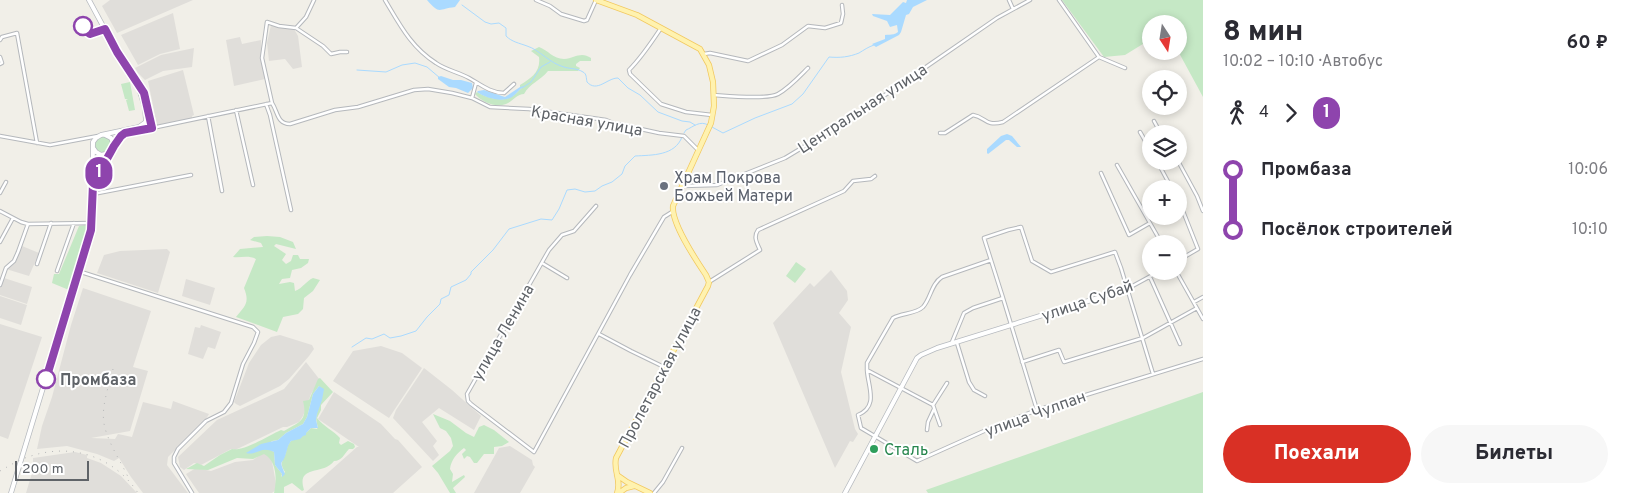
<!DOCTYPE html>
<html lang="ru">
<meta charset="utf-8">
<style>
body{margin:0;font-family:Overpass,sans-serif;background:#f7f7f7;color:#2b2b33;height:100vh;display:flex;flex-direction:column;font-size:19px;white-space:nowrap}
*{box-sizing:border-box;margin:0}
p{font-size:16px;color:#7c7c81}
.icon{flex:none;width:28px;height:28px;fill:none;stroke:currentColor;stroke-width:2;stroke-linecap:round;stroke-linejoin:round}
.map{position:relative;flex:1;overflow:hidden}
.drawer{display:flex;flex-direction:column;background:#fff;width:425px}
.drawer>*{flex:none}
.badge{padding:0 10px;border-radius:16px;font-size:18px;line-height:32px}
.needle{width:32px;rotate:168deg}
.controls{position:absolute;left:1142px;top:15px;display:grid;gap:10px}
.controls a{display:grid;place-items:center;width:45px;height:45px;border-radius:50%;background:#fff;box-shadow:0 2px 8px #0003;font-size:25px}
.scale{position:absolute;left:15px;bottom:12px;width:74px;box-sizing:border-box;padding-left:5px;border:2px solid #5f6368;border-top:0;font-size:14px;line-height:18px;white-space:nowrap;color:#5f6368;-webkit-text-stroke:4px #fff;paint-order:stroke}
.map>.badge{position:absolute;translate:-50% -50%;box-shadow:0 0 0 2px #fff}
.legs{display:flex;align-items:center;gap:8px;height:55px;padding:0 20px;font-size:16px}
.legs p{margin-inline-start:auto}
.headline{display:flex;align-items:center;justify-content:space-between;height:85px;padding:0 20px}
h1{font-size:28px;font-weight:800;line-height:38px}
.cta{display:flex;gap:10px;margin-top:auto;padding:10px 20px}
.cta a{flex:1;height:58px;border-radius:30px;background:#d93025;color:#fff;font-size:20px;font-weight:800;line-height:58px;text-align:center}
.cta a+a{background:#f7f7f7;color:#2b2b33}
ul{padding:0 20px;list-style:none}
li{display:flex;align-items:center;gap:18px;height:60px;font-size:19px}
li i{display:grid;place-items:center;width:8px;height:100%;margin:0 6px;background:currentColor}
li i::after{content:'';width:12px;height:12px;margin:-6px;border:4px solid;border-radius:50%;background:#fff}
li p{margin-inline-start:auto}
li:first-child i{background:linear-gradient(#0000 50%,currentColor 0)}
li:last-child i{background:linear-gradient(currentColor 50%,#0000 0)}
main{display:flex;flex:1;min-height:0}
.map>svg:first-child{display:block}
</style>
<main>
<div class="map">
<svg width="1203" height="493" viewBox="0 0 1203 493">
<rect width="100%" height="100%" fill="#f1efe8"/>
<!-- industrial -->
<path fill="#e0deda" d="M 110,0 L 193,0 L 117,33 L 102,6 Z
M 173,13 L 180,49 L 160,54 L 138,65 L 121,35 Z
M 271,25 L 294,29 L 298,36 L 302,67 L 293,69 L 285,59 L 269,61 L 267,43 Z
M 240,37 L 242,44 L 261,40 L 261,58 L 265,79 L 234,86 L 226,40 Z
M 194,48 L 192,67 L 163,71 L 145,80 L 138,73 L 135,68 L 161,55 Z
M 183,70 L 194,115 L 192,116 L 192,118 L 157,125 L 148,81 Z
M 22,246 L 39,253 L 29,276 L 6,269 L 14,263 Z
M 167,249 L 170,252 L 158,293 L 97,273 L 104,255 L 120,251 Z
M 831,270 L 847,291 L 848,300 L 839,313 L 851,327 L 841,372 L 855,429 L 858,434 L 853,442 L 850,441 L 835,468 L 773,323 L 810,283 L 814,287 Z
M 4,278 L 32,287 L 27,304 L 0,295 L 0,285 L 2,279 Z
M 186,279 L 215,288 L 210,305 L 182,296 Z
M 83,288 L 151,311 L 133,367 L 148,371 L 130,431 L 91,438 L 115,439 L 118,434 L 132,437 L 143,402 L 171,409 L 173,401 L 209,414 L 206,419 L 168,457 L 167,465 L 188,493 L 143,493 L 131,477 L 119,458 L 114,461 L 97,454 L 67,446 L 37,449 L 42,426 L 52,397 L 71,325 Z
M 0,296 L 27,305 L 21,325 L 0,318 Z
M 0,324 L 42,337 L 8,439 L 0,436 Z
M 201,325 L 221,332 L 215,349 L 208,347 L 203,359 L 188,354 L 195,327 L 200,328 Z
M 280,335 L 312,345 L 314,349 L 309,356 L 289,379 L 280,386 L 240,406 L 236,404 L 234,402 L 249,363 L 261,345 L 271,337 Z
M 381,346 L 402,353 L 422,368 L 389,418 L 333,381 L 353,351 Z
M 306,362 L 320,380 L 311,394 L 303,416 L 299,422 L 287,427 L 283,427 L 235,450 L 231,449 L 201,465 L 194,463 L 184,470 L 180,467 L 178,457 L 217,420 L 284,389 Z
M 424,368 L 452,390 L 481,416 L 474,430 L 439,408 L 422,422 L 437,441 L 433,446 L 439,455 L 433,461 L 393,418 L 396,410 Z
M 334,392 L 381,424 L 395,439 L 398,440 L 422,467 L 393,493 L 305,493 L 357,447 L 359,447 L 318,419 Z
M 510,446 L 532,460 L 533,465 L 535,467 L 520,493 L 474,493 L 499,448 Z
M 75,452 L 87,455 L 87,458 L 101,463 L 121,476 L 137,493 L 26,493 L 35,463 L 33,462 L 33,458 Z
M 263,453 L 271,456 L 277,489 L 272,493 L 199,493 L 186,474 L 196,468 L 211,471 L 235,462 L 253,460 Z"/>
<!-- green -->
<path fill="#c5e8c5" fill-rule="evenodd" d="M 1062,0 L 1203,0 L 1203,97 L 1178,51 L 1179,24 L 1151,24 L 1151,39 L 1125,55 L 1104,57 Z
M 539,47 C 548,50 553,59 564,59 C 575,58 581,51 591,58 L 591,61 L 580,61 L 576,64 L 576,66 L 580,68 L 578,71 L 548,71 C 540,81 530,83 524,94 C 517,94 513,101 506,104 C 495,108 482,102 475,94 L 477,92 C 487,98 504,103 514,95 C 517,93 520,89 523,87 L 520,87 L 520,85 C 531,78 541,72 539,57 L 531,51 Z
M 130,82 L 135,110 L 129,111 L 126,100 L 128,99 L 125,99 L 121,84 Z
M94 145a9 9 0 1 1 18 0a9 9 0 1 1-18 0Z
M 87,225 L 89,227 L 87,235 L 72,286 L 69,290 L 52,283 L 54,274 L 59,274 L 79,226 Z
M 267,236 L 280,237 L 293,242 L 296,249 L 276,244 L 274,246 L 286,254 L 282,260 L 286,264 L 291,261 L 293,255 L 298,255 L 300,259 L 309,259 L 308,263 L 301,268 L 292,270 L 290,278 L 282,279 L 279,284 L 290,282 L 294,283 L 295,291 C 303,288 306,281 313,278 L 320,280 L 313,291 L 304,298 L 303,309 L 298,314 L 283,317 L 277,332 L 236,317 C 245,306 250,303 244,288 L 256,259 C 248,255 241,258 233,257 L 240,249 L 263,247 L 261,243 L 250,240 L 254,237 Z
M 796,262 L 806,269 L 795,283 L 786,276 Z
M 320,378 L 333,392 L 321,405 L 321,410 L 317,418 C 323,426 334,431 340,438 L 339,443 L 341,445 L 348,441 L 354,444 L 355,447 L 353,449 L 349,449 C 344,454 342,461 334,461 C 323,476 296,464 304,490 L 302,491 L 292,483 L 284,487 L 284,493 L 274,493 C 277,480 277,461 264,454 L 253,459 L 237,458 L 208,470 L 186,469 L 197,463 L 204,466 L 220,455 L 232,449 C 243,452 270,435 281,430 L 284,431 C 299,422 308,421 303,401 L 309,400 L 318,379 ZM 319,386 C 327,405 311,408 318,427 L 317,429 L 311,428 C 306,435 296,436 290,442 C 286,447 287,452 284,457 C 281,463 281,466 285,472 L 281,477 L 282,474 L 275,465 L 274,452 L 269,449 L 263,449 L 272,441 L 278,440 L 286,433 L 303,424 L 307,417 L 313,394 Z
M 1203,392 L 1203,493 L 928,493 L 926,490 Z
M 433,414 L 450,421 L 466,433 L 474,437 L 479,427 L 484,425 L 494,430 L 509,442 L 502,446 L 494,447 L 494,454 L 484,454 L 477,463 L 474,463 L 470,457 L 467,456 L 464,459 L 462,454 L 466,450 L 464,448 C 457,453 451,460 450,469 L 453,474 L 452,482 L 464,475 L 465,477 L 453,488 L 456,493 L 450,493 L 438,473 L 432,466 L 450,451 L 453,446 L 451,438 L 446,431 L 440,428 Z"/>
<!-- water -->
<path fill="#aadaff" d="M 427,0 L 460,0 L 455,7 C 438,9 440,15 427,0 Z
M 907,0 L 927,0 L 913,7 L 909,14 L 906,15 L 901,32 L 899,35 L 876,47 L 872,44 L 885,39 L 885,35 C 890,34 893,36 898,32 L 897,25 L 890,27 L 887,21 L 873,16 L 872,14 L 890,15 L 903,2 L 906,3 Z
M 441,76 L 453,80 L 461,80 L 472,83 L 473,88 L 468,93 L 456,88 L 449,87 L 438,79 L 438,77 Z
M 524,86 C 520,89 516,94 512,97 C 502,103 486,98 477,92 L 478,91 L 484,90 L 505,97 L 520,87 Z
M 1007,134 L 1012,136 L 1021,147 L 1017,147 L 1009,140 L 1006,140 L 988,154 L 987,153 L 987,149 L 1001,136 Z
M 319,386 L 324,389 L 322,400 L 317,414 L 316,420 L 318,428 L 311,428 L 306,433 L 306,435 L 303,436 L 300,439 L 291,441 C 287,447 288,447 286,453 C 283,466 278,458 285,474 L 282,477 L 282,482 L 282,474 L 275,465 L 274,452 C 261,445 257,456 246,453 L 261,444 L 278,440 L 286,433 L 303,424 L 307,417 L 313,394 Z"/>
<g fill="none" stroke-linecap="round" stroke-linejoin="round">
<!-- stream -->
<path stroke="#aadaff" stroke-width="1" d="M 462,5 L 485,22 L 491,24 L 499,23 L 506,28 L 506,36 C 512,42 519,43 527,46 C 540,50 549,63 564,67 C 570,69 577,68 583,72 C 587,74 586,78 587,82 C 597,93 607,78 618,78 L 628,88 L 640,95 L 658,112 L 682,121 L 690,122 L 695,125
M 357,70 L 386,72 L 402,65 L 415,63 L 427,67 L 440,78
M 522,88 L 531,82 L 541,67 L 550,62
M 712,127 L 723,133 L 755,118 L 792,104 L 803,94 L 829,57 C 840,58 849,57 859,53 C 864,50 868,47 874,45
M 684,133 L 686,130 C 693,127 700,120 708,125
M 352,347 L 366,338 L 372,339 L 384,334 L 390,338 L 401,336 L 416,331 L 427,317 L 440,304 L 441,299 L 449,295 L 451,287 L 466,280 L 471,274 L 471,272 L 493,250 L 509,229 L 541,219 L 552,220 L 559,209 L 567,190 L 575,189 L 585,192 L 595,191 L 602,186 L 612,182 L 622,174 L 625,166 L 635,156 C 652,155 675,156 682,137"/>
<!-- street casing -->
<g stroke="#b5b8bc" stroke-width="4.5">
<path id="street" d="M 385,0 C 400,25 411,47 436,63 C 446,70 458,72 469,78 C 480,84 490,93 504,93 L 514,84
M 536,0 L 550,6 L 561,14 L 584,21 L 587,20 L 596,0
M 1009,0 L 1013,9
M 1059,0 L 1099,57 L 1125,68
M 296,28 L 323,46 L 331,54 L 340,52 L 347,52
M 661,28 C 651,43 642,57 629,70 L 630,74 L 661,104 L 686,112 L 712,115
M 0,40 L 2,37 L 17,33 L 37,143
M 704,54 L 710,53 L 748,61 L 782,45 L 808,26 L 825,28 L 841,23 L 843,14 L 842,5
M 0,57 L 2,63 L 0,64
M 714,95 C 728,96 767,100 778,94 C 789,88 799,77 808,68
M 472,98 L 476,83
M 272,103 L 262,58 L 267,22 L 279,26 L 296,28 L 306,17 L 314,0
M 266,104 L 270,115 L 291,210
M 236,110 L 253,185
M 208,116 L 222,191
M 1154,121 L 1161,134
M 152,128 L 272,103 C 278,112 277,124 290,124 L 335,110 L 358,107 L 414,90 L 428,89 L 452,93 L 472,98 L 490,107 L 529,109 L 606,120 L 613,123 L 659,133 L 684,136 L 698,150
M 1140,132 L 1151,151
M 940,133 L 945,133 L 973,115 C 986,117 985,127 1003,122 L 1099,57
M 0,136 L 50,145 L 98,136
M 1157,161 L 1172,189
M 1178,161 L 1197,196 L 1203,211
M 1117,165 L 1150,223
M 1101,173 L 1129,235 L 1150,223 L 1162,244
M 683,186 L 717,185 L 785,158 L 835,128 L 897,87 L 997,18 L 1030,0
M 0,193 L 6,182
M 93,194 L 191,175
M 1179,201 L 1198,249 L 1179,260
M 596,206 L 574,231 L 562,235 L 549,250 L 467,394 L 468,401 L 471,404 L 534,452 L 630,275 L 664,217 L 672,212
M 0,211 L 21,222 L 28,224 L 92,223
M 0,242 L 13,218
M 542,263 L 567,278
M 37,264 L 51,223
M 57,271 L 74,223
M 78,271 L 253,327 L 258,332 L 254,343 L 243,364 L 231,403 L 224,412 L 206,421 L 178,449 L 174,457 L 174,463 L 192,493
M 1176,271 L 1203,319
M 1150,277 L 1180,344
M 709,282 L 760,250 C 757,243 753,237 758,230 L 844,191 L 853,181 L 871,179 L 875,176
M 0,285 L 6,268 L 14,261 L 18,252 L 28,224
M 1127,289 L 1160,271
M 1003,298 L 1037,410
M 1194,302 L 1203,297
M 599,334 L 631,351 L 664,367
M 952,342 L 964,313 L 973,308 L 1003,298 L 984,238 L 1008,230 L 1021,227 L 1032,261 L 1051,272 L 1115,252 L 1121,268 L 1153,374
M 957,343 L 969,382 L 974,390 L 985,396
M 1022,362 L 1059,350 L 1064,362 L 1143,338 L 1197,308
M 867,370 L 867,363 L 893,318 C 902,313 916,314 923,307 C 931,298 931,284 942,277 L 991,260
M 933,405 L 947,383
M 940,425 L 933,405 L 867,370 C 868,387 879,406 858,415 L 861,428 L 917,461 L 993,427 L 1037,410 L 1203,359
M 927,430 L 928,422 L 934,409
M 654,493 L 663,482 L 682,448"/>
</g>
<!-- secondary casing -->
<g stroke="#b6babf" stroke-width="5.5">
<path id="secondary" d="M 89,0 L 117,52 L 141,88 L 148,105 L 152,128 C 143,130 132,130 124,134 C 117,137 98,175 93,184
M 105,135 L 111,138 L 114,145
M 94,149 L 96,152 L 101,155 L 110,153
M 11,493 L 91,230 L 92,215 L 93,142 L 96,138 L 101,135 L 139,127 L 146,122 L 145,108 L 137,82
M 845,493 L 917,358 L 921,355 L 937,348 L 1127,289"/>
</g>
<!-- primary casing -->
<g stroke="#f2c960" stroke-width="6">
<path id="primary" d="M 596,0 L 637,15 L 700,49 L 709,65 L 713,82 L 714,106 L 711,123 L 673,206 C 671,223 696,260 706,275 L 709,282 L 708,286 L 616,458 C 613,472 622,480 617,493
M 617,475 L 627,482 L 650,493
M 619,493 L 626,488 L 634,486"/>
</g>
<!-- street -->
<use href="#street" stroke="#fff" stroke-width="2.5"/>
<!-- secondary -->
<use href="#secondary" stroke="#fff" stroke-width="4"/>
<!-- primary -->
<use href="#primary" stroke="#fff2af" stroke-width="4.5"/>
<!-- rail -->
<path stroke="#b6b7b8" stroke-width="1" stroke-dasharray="1 6" stroke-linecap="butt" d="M 113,369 C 108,390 98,413 107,434 C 112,449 121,462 128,477
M 0,471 C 9,466 18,460 28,457 C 70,442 114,456 138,493"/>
</g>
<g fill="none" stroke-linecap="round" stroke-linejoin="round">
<!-- line-1 casing -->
<g stroke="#fff" stroke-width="11">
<path id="line-1" d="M 46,379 L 91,230 L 93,184 L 114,146 L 121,136 L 125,133 L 152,128 L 144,93 L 117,52 L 105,29 L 90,34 L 86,31 L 83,26"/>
</g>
<!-- line-1 -->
<use href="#line-1" stroke="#8e44ad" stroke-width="8"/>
</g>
<!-- markers -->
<g fill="#fff" stroke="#8e44ad" stroke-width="2.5">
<circle cx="83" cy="26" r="9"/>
<circle cx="46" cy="379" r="9"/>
</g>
<circle fill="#6b7280" stroke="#fff" stroke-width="2" cx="664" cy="186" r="5"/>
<circle fill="#2e9e5b" stroke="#fff" stroke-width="2" cx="874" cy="449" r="5"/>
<g text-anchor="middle" stroke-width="4" stroke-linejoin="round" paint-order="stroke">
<!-- street labels -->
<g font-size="16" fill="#5f6368" stroke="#fff">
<text transform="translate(862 108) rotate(-33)" y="6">Центральная улица</text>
<text transform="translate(587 120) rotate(10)" y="6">Красная улица</text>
<text transform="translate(1087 300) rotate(-19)" y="6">улица Субай</text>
<text transform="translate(502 332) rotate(-60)" y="6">улица Ленина</text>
<text transform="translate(659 377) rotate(-62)" y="6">Пролетарская улица</text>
<text transform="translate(1035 413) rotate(-20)" y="6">улица Чулпан</text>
</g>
<!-- worship labels -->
<g font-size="16" fill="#5b616d" stroke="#fff" text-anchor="start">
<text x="674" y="183">Храм Покрова<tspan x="674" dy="18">Божьей Матери</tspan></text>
</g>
<!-- stop labels -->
<g font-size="16" font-weight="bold" fill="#5f6368" stroke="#fff" text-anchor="start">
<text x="60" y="385">Промбаза</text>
</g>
<!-- leisure labels -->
<g font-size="16" fill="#27864d" stroke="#fff" text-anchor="start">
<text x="884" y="455">Сталь</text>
</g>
</g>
</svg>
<div class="controls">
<a><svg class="needle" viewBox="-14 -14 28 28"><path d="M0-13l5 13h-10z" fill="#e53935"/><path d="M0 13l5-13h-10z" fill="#7c7c81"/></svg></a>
<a><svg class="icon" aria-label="locate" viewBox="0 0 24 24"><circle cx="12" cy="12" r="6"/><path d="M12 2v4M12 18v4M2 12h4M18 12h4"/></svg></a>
<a><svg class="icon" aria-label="layers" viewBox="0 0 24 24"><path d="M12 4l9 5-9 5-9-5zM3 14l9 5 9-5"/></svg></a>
<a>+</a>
<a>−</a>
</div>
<div class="scale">200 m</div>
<b class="badge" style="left:99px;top:173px;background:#8e44ad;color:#fff">1</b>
</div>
<section class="drawer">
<div class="headline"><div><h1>8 мин</h1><p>10:02 – 10:10 · Автобус</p></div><b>60 ₽</b></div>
<div class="legs"><svg class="icon" aria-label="walk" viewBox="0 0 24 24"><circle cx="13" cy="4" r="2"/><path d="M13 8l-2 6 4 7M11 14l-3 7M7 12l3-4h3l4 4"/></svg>4<svg class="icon" aria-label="forward" viewBox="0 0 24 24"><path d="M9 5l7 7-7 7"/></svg><b class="badge" style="background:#8e44ad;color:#fff">1</b></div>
<ul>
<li><i style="color:#8e44ad"></i><b>Промбаза</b><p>10:06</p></li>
<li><i style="color:#8e44ad"></i><b>Посёлок строителей</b><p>10:10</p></li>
</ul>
<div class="cta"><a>Поехали</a><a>Билеты</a></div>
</section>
</main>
